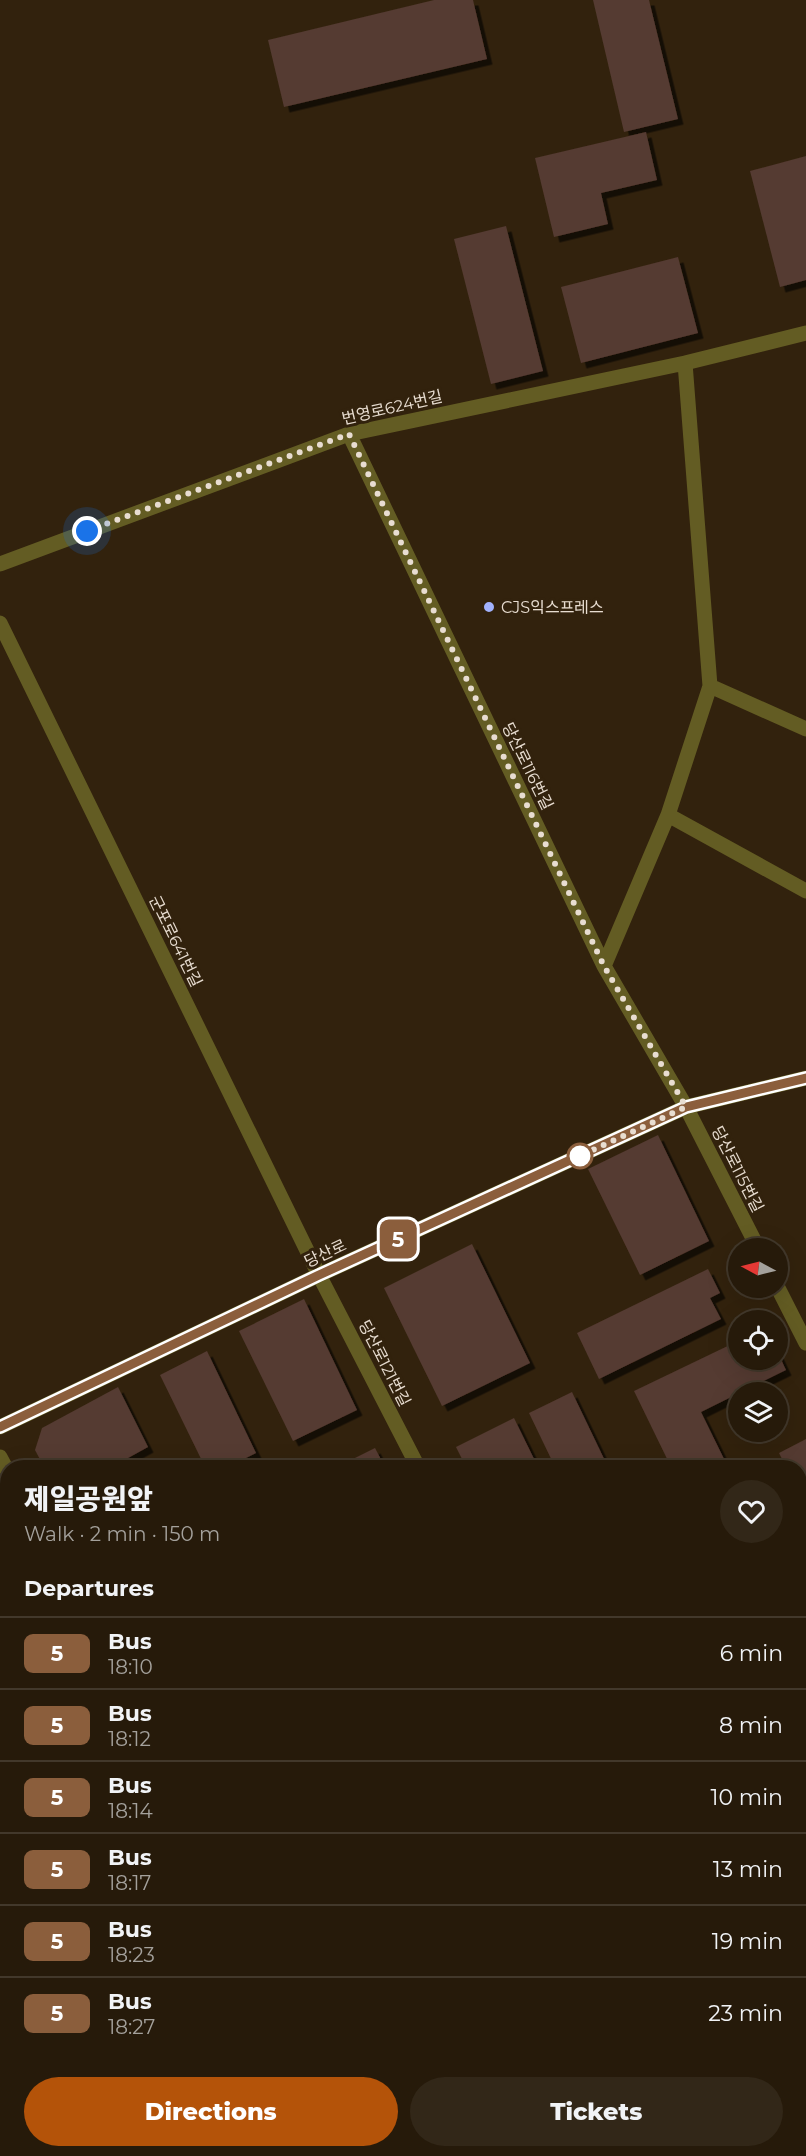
<!DOCTYPE html>
<meta charset="utf-8">
<style>
body{margin:0;font-family:Montserrat,"Noto Sans KR",sans-serif;background:#322718;color:#f1f3f6;height:100vh;display:flex;flex-direction:column;font-size:22px;white-space:nowrap}
*{box-sizing:border-box;margin:0}
p{font-size:20px;color:#a4a19c}
.icon{flex:none;width:33px;height:33px;fill:none;stroke:currentColor;stroke-width:2;stroke-linecap:round;stroke-linejoin:round}
.map{position:relative;flex:1;overflow:hidden}
.panel{position:absolute;left:0px;top:1460px;width:807px;height:698px;display:flex;flex-direction:column;background:#261a0a;border-radius:24px 24px 0 0;box-shadow:0 6px 24px #0002,0 0 0 2px #42382b}
.panel>*{flex:none}
.badge{padding:0 12px;border-radius:9px;font-size:21px;line-height:39px}
.needle{width:39px;rotate:277deg}
.controls{position:absolute;left:728px;top:1238px;display:grid;gap:12px}
.controls a{display:grid;place-items:center;width:60px;height:60px;border-radius:50%;background:#261a0a;box-shadow:0 6px 24px #0002,0 0 0 2px #42382b;font-size:30px}
.you{position:absolute;width:30px;height:30px;margin:-15px;border:4px solid #fff;border-radius:50%;background:#1a73e8;box-shadow:0 0 0 9px #1a73e833}
.map>.badge{position:absolute;translate:-50% -50%;box-shadow:0 0 0 3px #fff}
h2{padding:0 24px;font-size:22px;line-height:54px}
.round{display:grid;place-items:center;flex:none;width:63px;height:63px;border-radius:32px;background:#322718}
.headline{display:flex;align-items:center;justify-content:space-between;height:102px;padding:0 24px}
h1{font-size:28px;font-weight:800;line-height:45px}
.primary-button{display:flex;gap:12px;margin-top:auto;padding:12px 24px}
.primary-button a{flex:1;height:69px;border-radius:36px;background:#b45309;color:#fff;font-size:24px;font-weight:800;line-height:69px;text-align:center}
.primary-button a+a{background:#322718;color:#f1f3f6}
ul{padding:0;list-style:none}
li{display:flex;align-items:center;gap:18px;height:72px;padding:0 24px;border-top:2px solid #42382b}
li div{flex:1}
li b{display:block;font-size:22px}
li em{font-style:normal}
li .badge{min-width:66px;font-weight:700;text-align:center}
.map>svg:first-child{display:block}
</style>
<div class="map">
<svg width="806" height="2156" viewBox="0 0 806 2156">
<defs>
<filter id="shadow"><feDropShadow dx="5.5" dy="5.5" stdDeviation="0" flood-color="#0009"/></filter>
</defs>
<rect width="100%" height="100%" fill="#32220d"/>
<!-- building -->
<path fill="#543a31" filter="url(#shadow)" d="M 434,0 L 473,0 L 487,59 L 284,107 L 268,40 Z
M 593,0 L 649,0 L 678,119 L 624,132 Z
M 646,132 L 657,180 L 601,193 L 608,224 L 554,237 L 535,158 Z
M 806,156 L 806,280 L 780,287 L 750,171 Z
M 506,226 L 543,371 L 491,384 L 454,239 Z
M 678,257 L 698,333 L 581,363 L 561,287 Z
M 658,1135 L 709,1241 L 640,1275 L 588,1169 Z
M 472,1244 L 530,1363 L 442,1406 L 384,1288 Z
M 708,1269 L 720,1293 L 710,1298 L 721,1319 L 599,1379 L 577,1333 Z
M 304,1299 L 357,1410 L 293,1441 L 239,1331 Z
M 738,1341 L 738,1359 L 777,1359 L 777,1351 L 786,1370 L 701,1412 L 727,1465 L 671,1467 L 634,1391 Z
M 207,1351 L 256,1453 L 228,1467 L 205,1467 L 160,1375 Z
M 118,1387 L 148,1447 L 119,1463 L 121,1467 L 44,1467 L 35,1450 L 42,1428 Z
M 572,1392 L 608,1467 L 555,1467 L 529,1413 Z
M 514,1418 L 538,1467 L 466,1467 L 456,1447 Z
M 806,1439 L 806,1508 L 800,1495 L 800,1467 L 786,1467 L 779,1453 Z
M 375,1448 L 385,1467 L 337,1467 Z
M 800,1623 L 806,1636 L 806,1707 L 800,1711 Z
M 806,1730 L 806,1775 L 800,1763 L 800,1734 Z
M 800,1807 L 806,1820 L 806,1908 L 800,1911 Z
M 8,1937 L 8,2000 L 0,2004 L 0,1940 Z
M 8,2036 L 8,2112 L 0,2116 L 0,2040 Z"/>
<g fill="none" stroke-linecap="round" stroke-linejoin="round">
<!-- minor -->
<path stroke="#635c23" stroke-width="15" d="M 349,434 L 604,966 L 686,1107 L 758,1248
M 0,564 L 349,434 L 685,363 L 806,333
M 0,623 L 319,1275 L 418,1467
M 710,686 L 806,729
M 668,815 L 806,891
M 604,966 L 668,815 L 710,686 L 685,363
M 777,1286 L 806,1343
M 0,1457 L 8,1472
M 800,1958 L 806,1954
M 341,2150 L 344,2156
M 405,2156 L 417,2150"/>
<!-- tertiary -->
<path stroke="#635c23" stroke-width="15" d="M 0,1427 L 319,1275 L 686,1107 L 806,1078"/>
</g>
<g fill="none" stroke-linecap="round" stroke-linejoin="round">
<!-- line casing -->
<g stroke="#fff" stroke-width="14">
<path id="line" d="M 0,1427 L 319,1275 L 686,1107 L 806,1078"/>
</g>
<!-- line -->
<use href="#line" stroke="#8b5e3c" stroke-width="9"/>
<!-- walk -->
<path stroke="#e8ddd1" stroke-width="6" stroke-dasharray="0 10.8" d="M 87,531 L 349,434 L 604,966 L 686,1107 L 580,1156"/>
</g>
<!-- markers -->
<circle fill="#a2b2fd" stroke="#32220d" stroke-width="2" cx="489" cy="607" r="6"/>
<circle fill="#fff" stroke="#8b5e3c" stroke-width="3" cx="580" cy="1156" r="12"/>
<g text-anchor="middle" stroke-width="6" stroke-linejoin="round" paint-order="stroke">
<!-- street labels -->
<g font-size="16" fill="#e8ddd1" stroke="#32220d">
<text transform="translate(392 407) rotate(-13)" y="6">번영로624번길</text>
<text transform="translate(528 766) rotate(64)" y="6">당산로116번길</text>
<text transform="translate(176 941) rotate(64)" y="6">군포로641번길</text>
<text transform="translate(738 1169) rotate(63)" y="6">당산로115번길</text>
<text transform="translate(325 1253) rotate(-25)" y="6">당산로</text>
<text transform="translate(385 1363) rotate(63)" y="6">당산로121번길</text>
</g>
<!-- poi labels -->
<g font-size="16" fill="#e8ddd1" stroke="#32220d" text-anchor="start">
<text x="501" y="613">CJS익스프레스</text>
</g>
</g>
</svg>
<div class="controls">
<a><svg class="needle" viewBox="-14 -14 28 28"><path d="M0-13l5 13h-10z" fill="#e53935"/><path d="M0 13l5-13h-10z" fill="#a4a19c"/></svg></a>
<a><svg class="icon" aria-label="locate" viewBox="0 0 24 24"><circle cx="12" cy="12" r="6"/><path d="M12 2v4M12 18v4M2 12h4M18 12h4"/></svg></a>
<a><svg class="icon" aria-label="layers" viewBox="0 0 24 24"><path d="M12 4l9 5-9 5-9-5zM3 14l9 5 9-5"/></svg></a>
</div>
<div class="you" style="left:87px;top:531px"></div>
<b class="badge" style="left:398px;top:1239px;background:#8b5e3c;color:#fff">5</b>
<section class="panel">
<div class="headline"><div><h1>제일공원앞</h1><p>Walk · 2 min · 150 m</p></div><a class="round"><svg class="icon" aria-label="heart" viewBox="0 0 24 24"><path d="M12 20l-8-8c-3-5 5-10 8-4 3-6 11-1 8 4z"/></svg></a></div>
<h2>Departures</h2>
<ul>
<li><span class="badge" style="background:#8b5e3c;color:#fff">5</span><div><b>Bus</b><p>18:10</p></div><em>6 min</em></li>
<li><span class="badge" style="background:#8b5e3c;color:#fff">5</span><div><b>Bus</b><p>18:12</p></div><em>8 min</em></li>
<li><span class="badge" style="background:#8b5e3c;color:#fff">5</span><div><b>Bus</b><p>18:14</p></div><em>10 min</em></li>
<li><span class="badge" style="background:#8b5e3c;color:#fff">5</span><div><b>Bus</b><p>18:17</p></div><em>13 min</em></li>
<li><span class="badge" style="background:#8b5e3c;color:#fff">5</span><div><b>Bus</b><p>18:23</p></div><em>19 min</em></li>
<li><span class="badge" style="background:#8b5e3c;color:#fff">5</span><div><b>Bus</b><p>18:27</p></div><em>23 min</em></li>
</ul>
<div class="primary-button"><a>Directions</a><a>Tickets</a></div>
</section>
</div>
